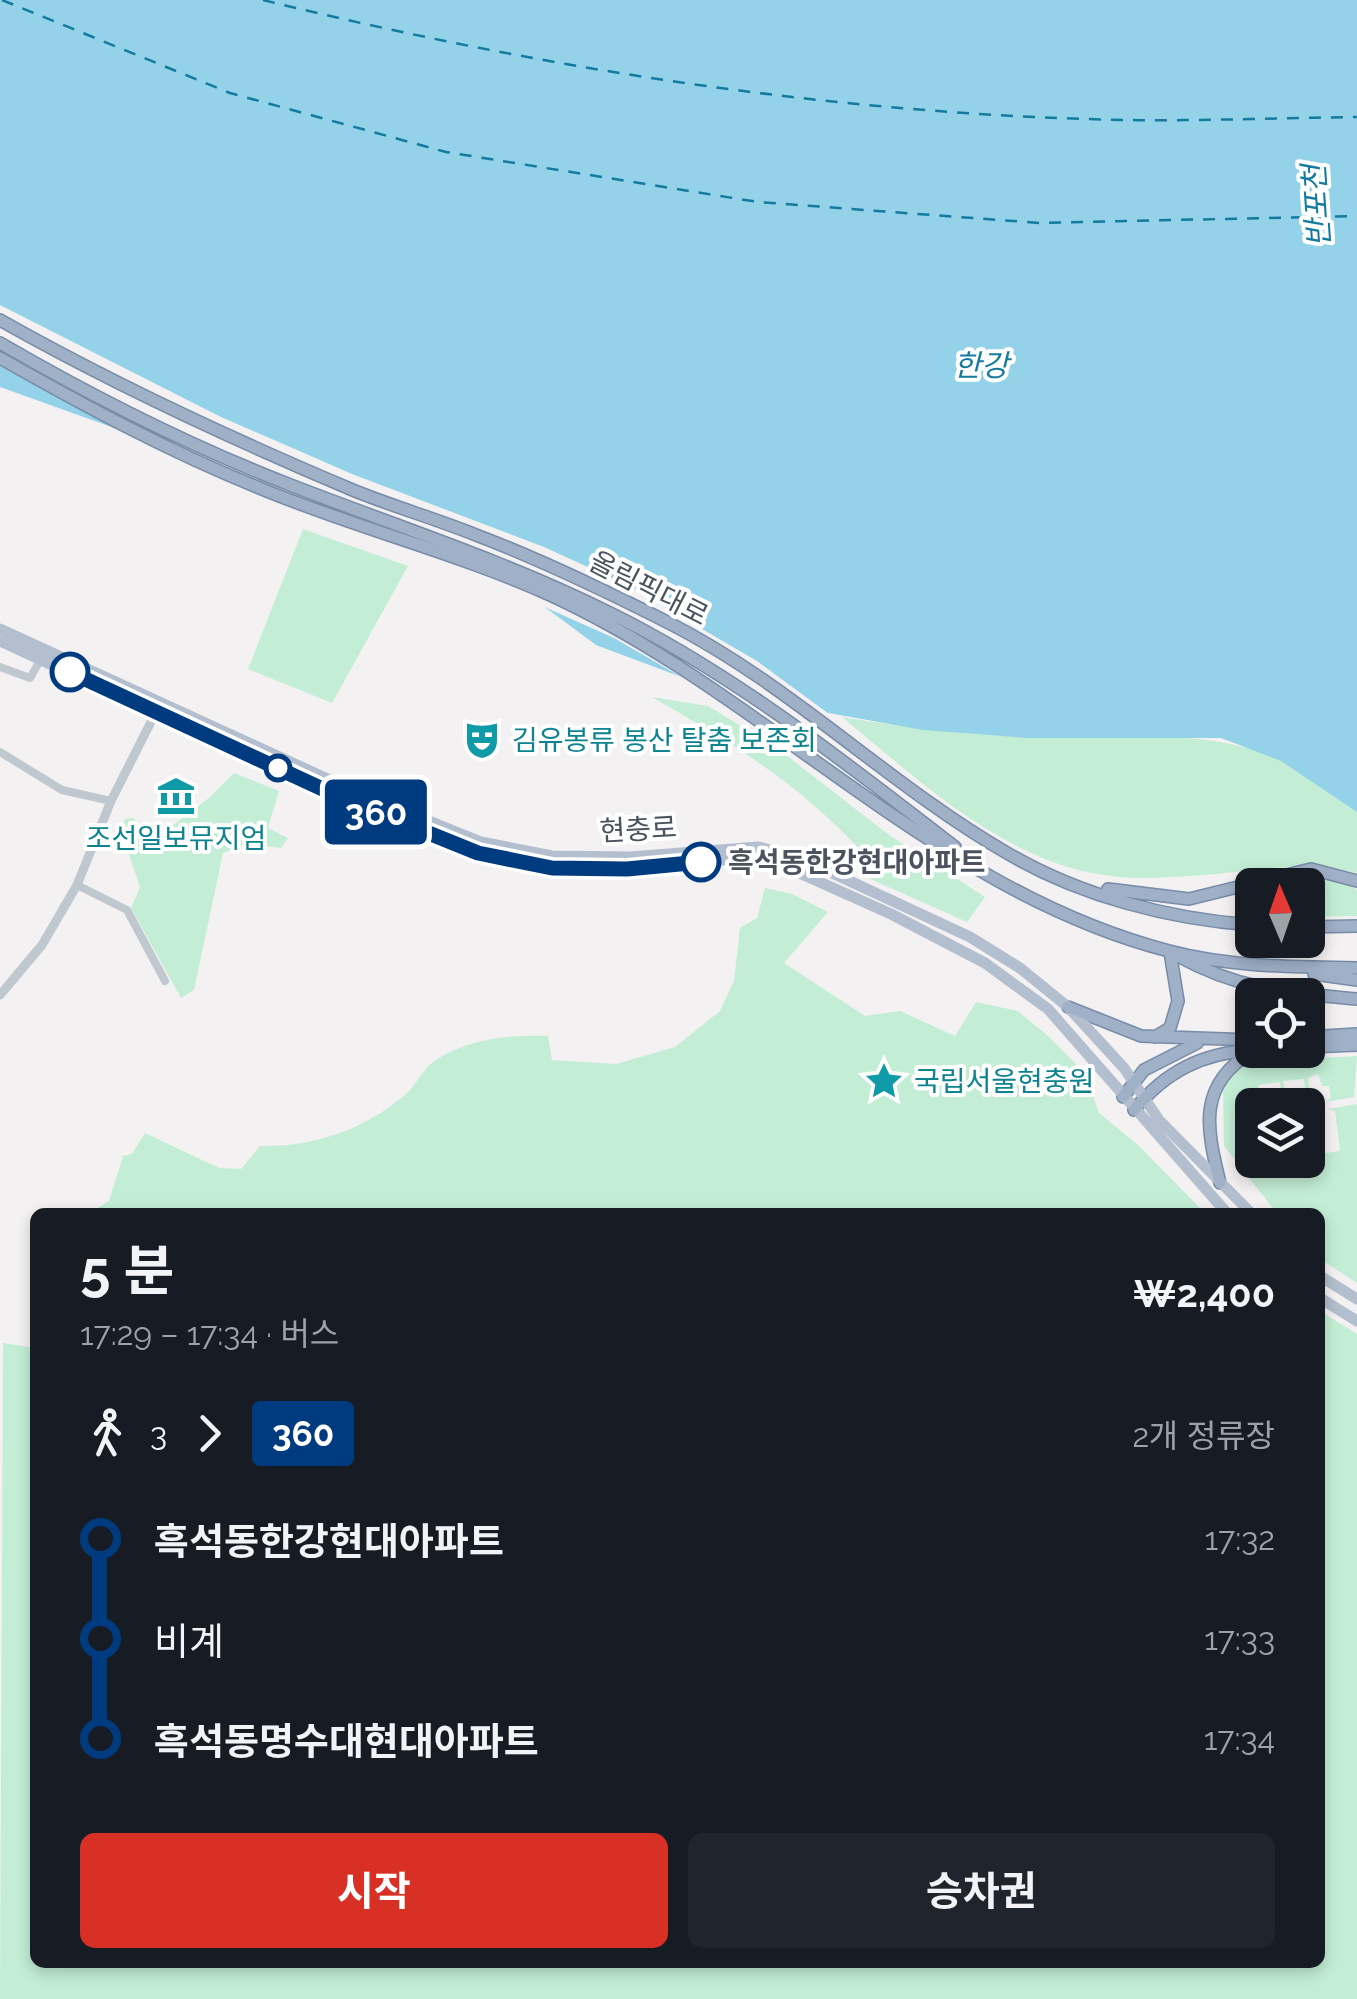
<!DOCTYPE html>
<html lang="ko">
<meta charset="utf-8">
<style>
body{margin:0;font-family:Raleway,"Noto Sans KR",sans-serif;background:#20242c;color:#f1f3f6;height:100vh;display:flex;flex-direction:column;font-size:38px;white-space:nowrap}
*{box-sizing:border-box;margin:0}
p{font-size:32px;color:#9ea1a6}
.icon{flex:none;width:55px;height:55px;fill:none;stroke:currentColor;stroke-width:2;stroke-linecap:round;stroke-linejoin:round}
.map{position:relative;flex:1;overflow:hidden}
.drawer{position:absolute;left:30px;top:1208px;width:1295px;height:760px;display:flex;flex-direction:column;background:#171b24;border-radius:15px;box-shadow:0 5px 15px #0003}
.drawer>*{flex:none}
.badge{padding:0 20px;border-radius:8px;font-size:35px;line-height:65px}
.needle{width:65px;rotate:358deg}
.fabs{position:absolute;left:1235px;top:868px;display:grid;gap:20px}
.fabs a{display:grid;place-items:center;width:90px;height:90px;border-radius:15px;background:#171b24;box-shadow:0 5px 15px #0003;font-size:50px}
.map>.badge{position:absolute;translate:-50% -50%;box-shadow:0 0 0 5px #fff}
.legs{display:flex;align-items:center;gap:15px;height:110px;padding:0 50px;font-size:32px}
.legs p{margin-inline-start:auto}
.overview{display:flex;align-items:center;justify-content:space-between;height:170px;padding:0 50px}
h1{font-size:55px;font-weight:700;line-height:75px}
.action{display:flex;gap:20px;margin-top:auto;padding:20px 50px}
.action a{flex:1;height:115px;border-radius:15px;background:#d93025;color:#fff;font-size:40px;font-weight:700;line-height:115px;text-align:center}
.action a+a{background:#20242c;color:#f1f3f6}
ul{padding:0 50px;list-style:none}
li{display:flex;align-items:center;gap:35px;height:100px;font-size:38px}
li i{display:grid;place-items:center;width:15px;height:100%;margin:0 12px;background:currentColor}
li i::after{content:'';width:25px;height:25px;margin:-12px;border:8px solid;border-radius:50%;background:#171b24}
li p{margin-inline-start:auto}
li:first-child i{background:linear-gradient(#0000 50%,currentColor 0)}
li:last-child i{background:linear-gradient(currentColor 50%,#0000 0)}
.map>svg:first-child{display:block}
</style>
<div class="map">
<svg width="1357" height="1999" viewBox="0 0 1357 1999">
<rect width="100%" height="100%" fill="#f3f1f1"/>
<!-- green -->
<path fill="#c3eed5" d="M 303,529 L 408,566 L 332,703 L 248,669 Z
M 652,697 L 708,706 L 777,748 L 889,835 L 985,897 L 967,922 L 859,874 L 869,859 C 799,783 740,748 652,697 Z
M 842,717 C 903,727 963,735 1025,737 C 1157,744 1246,711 1357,812 L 1357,873 C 1301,858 1248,873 1191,876 C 1158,878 1124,880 1092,873 C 996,854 915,777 842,717 Z
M 234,773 L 279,791 L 268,828 L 288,838 L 281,848 L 244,844 L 223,853 L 194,990 L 181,998 L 131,908 L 140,887 L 121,831 L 125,819 L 134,818 L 147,845 L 209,798 Z
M 1311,877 L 1347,883 L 1357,890 L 1357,916 L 1308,917 L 1308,885 L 1270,885 Z
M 765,888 L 792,894 L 828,912 L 784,963 L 865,1016 L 900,1011 L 955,1036 L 976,1002 L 1018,1011 L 1049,1037 L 1085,1073 L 1099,1113 L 1138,1145 L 1204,1212 L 91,1212 L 109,1201 L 123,1156 L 132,1154 L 145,1133 L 219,1168 L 241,1169 L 260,1146 C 315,1147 366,1129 407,1093 C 417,1083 426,1065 437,1059 C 473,1038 508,1035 548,1036 L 552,1060 L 616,1064 L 675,1047 L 720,1011 L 734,981 L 740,928 L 757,918 Z
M 1357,1056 L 1354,1097 L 1326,1102 L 1331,1098 L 1329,1086 L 1322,1086 L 1318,1074 L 1308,1078 L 1311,1100 L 1318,1100 L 1317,1104 L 1302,1105 L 1307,1101 L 1304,1079 L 1283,1081 L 1287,1105 L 1283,1105 L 1280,1082 L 1258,1085 L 1261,1105 L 1252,1105 L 1252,1160 C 1274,1160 1298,1162 1315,1155 L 1309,1115 L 1313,1114 L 1319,1154 L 1340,1151 L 1335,1111 L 1328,1109 L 1357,1104 L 1357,1283 L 1320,1259 L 1320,1212 L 1276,1212 L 1224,1146 L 1223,1088 L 1240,1067 L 1255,1062 Z
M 1320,1311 L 1357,1334 L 1357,1999 L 0,1999 L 3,1343 L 35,1348 L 35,1962 L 1320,1962 Z"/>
<!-- water -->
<path fill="#93d2e8" d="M 0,0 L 1357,0 L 1357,812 L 1281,761 L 1221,738 L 1028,738 L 923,730 L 762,701 L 684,678 L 596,645 L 503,576 L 318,501 L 0,387 Z"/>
<!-- pier -->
<path fill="#f3f1f1" d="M 0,305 L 221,417 L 352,474 L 544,547 L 625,584 L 757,661 L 840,722 L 702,689 L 614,638 L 522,597 L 469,564 L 166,452 L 0,366 Z"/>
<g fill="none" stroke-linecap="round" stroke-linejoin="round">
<!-- ferry -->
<path stroke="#147b9f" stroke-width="2.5" stroke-dasharray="12 10" stroke-linecap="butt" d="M 2,0 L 230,93 L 446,152 L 758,202 L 1039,223 L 1357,216
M 263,0 C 544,69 832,114 1123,120 C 1201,121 1279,118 1357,117"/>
<!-- trunk casing -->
<g stroke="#778ca9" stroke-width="14">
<path id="trunk" d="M 0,320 C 115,385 234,440 355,491 C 395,507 436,519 476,535 C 542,560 606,591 669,623 C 791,685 889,785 1007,853 C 1080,896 1169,919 1252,925
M 0,343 C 93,397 192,447 293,486 C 399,527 508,562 610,613 C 734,674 846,763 955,847
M 0,358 C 83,405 168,451 257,487 C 352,527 454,552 548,594 C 766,693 932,890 1169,951 C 1230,967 1294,967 1357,968
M 1108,889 L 1189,899 L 1311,869 L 1357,881
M 1308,927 L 1357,926
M 1178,956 C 1239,990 1289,993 1357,999
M 1314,974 L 1357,980
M 1068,1007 L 1141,1036 L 1252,1040
M 1155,1037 L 1170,1028 L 1178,1001 L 1170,952
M 1308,1037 L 1357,1034
M 1308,1047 L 1357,1045
M 1123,1097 L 1144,1070 L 1197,1043
M 1134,1110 C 1166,1071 1203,1053 1252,1050
M 1220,1183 C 1206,1126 1197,1085 1254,1050"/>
</g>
<!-- minor -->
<path stroke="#c0c8cf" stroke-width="8" d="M 0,667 L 30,678 L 41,659
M 0,752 L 62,790 L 111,801
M 77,885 L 127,910 L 165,981"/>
<!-- tertiary -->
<path stroke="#c0c8cf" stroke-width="9" d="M 0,995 L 42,945 L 77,885 L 111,801 L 156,712"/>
<!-- primary -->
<path stroke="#b3bfce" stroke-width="11" d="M 0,629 L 345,787 L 481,842 L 552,856 L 630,857 L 758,847 L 798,857 L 970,937 L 1020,968 L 1068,1007 L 1124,1068 L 1159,1120 L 1250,1212
M 0,641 L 341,798 L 478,853 L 574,869 L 637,868 L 733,859 L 795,871 L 891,914 L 985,963 L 1048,1009 L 1226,1212
M 1320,1276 L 1357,1299
M 1320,1298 L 1357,1321"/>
<!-- trunk -->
<use href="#trunk" stroke="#a0b0c6" stroke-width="11"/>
</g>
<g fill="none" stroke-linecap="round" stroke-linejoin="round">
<!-- line-1 casing -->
<g stroke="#fff" stroke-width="22">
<path id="line-1" d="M 70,672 L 342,798 L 478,853 L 552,868 L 627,869 L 701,862"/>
</g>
<!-- line-1 -->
<use href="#line-1" stroke="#003b80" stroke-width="15"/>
</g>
<!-- icons -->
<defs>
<g id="theatre-bare" transform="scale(3)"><path d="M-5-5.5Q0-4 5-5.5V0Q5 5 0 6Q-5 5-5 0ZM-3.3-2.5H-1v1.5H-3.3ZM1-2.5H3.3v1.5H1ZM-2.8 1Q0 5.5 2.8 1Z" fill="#0f9aa8" stroke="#fff" stroke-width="2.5" paint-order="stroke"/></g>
<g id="museum-bare" transform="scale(3)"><path d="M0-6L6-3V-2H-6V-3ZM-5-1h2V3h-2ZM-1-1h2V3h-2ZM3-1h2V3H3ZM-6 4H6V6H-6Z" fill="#0f9aa8" stroke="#fff" stroke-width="2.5" paint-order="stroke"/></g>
<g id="sight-bare" transform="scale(3)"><path d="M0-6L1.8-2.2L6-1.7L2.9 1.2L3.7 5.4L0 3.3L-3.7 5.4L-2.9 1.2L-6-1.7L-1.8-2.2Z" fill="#0f9aa8" stroke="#fff" stroke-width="2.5" paint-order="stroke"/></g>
</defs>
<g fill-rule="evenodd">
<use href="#theatre-bare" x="482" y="740"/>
<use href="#museum-bare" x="176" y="796"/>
<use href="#sight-bare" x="884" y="1081"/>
</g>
<!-- markers -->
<g fill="#fff" stroke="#003b80" stroke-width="5">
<circle cx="70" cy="672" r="18"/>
<circle cx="278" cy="768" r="12"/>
<circle cx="701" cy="862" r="18"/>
</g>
<g text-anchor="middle" stroke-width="8" stroke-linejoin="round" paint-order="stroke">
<!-- street labels -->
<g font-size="28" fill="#4a535e" stroke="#fff">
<text transform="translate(649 588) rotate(27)" y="10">올림픽대로</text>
<text transform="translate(638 829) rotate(-3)" y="10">현충로</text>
</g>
<!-- culture labels -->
<g font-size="28" fill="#0d838f" stroke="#fff" text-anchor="start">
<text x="512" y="750">김유봉류 봉산 탈춤 보존회</text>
<text x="176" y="848" text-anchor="middle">조선일보뮤지엄</text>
<text x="914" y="1091">국립서울현충원</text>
</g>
<!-- stop labels -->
<g font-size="28" font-weight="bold" fill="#4a535e" stroke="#fff" text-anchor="start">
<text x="728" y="872">흑석동한강현대아파트</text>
</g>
<!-- water labels -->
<g font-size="30" font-style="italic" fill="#147b9f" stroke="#fff">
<text transform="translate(1317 206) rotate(-94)" y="10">반포천</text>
<text x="981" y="376">한강</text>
</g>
</g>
</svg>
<div class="fabs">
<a><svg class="needle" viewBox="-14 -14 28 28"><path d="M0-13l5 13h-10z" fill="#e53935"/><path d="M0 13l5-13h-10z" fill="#9ea1a6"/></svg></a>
<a><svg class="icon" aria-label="locate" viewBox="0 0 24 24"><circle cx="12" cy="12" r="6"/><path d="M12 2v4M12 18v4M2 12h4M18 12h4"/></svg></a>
<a><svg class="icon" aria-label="layers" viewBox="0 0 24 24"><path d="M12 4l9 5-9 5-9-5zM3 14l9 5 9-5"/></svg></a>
</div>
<b class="badge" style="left:376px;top:812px;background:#003b80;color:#fff">360</b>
<section class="drawer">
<div class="overview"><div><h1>5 분</h1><p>17:29 – 17:34 · 버스</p></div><b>₩2,400</b></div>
<div class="legs"><svg class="icon" aria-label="walk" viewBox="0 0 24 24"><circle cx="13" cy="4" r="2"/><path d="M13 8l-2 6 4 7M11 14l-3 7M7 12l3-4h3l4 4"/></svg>3<svg class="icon" aria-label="forward" viewBox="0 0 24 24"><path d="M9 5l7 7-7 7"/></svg><b class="badge" style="background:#003b80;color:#fff">360</b><p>2개 정류장</p></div>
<ul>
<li><i style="color:#003b80"></i><b>흑석동한강현대아파트</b><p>17:32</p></li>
<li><i style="color:#003b80"></i><span>비계</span><p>17:33</p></li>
<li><i style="color:#003b80"></i><b>흑석동명수대현대아파트</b><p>17:34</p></li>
</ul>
<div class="action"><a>시작</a><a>승차권</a></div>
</section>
</div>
